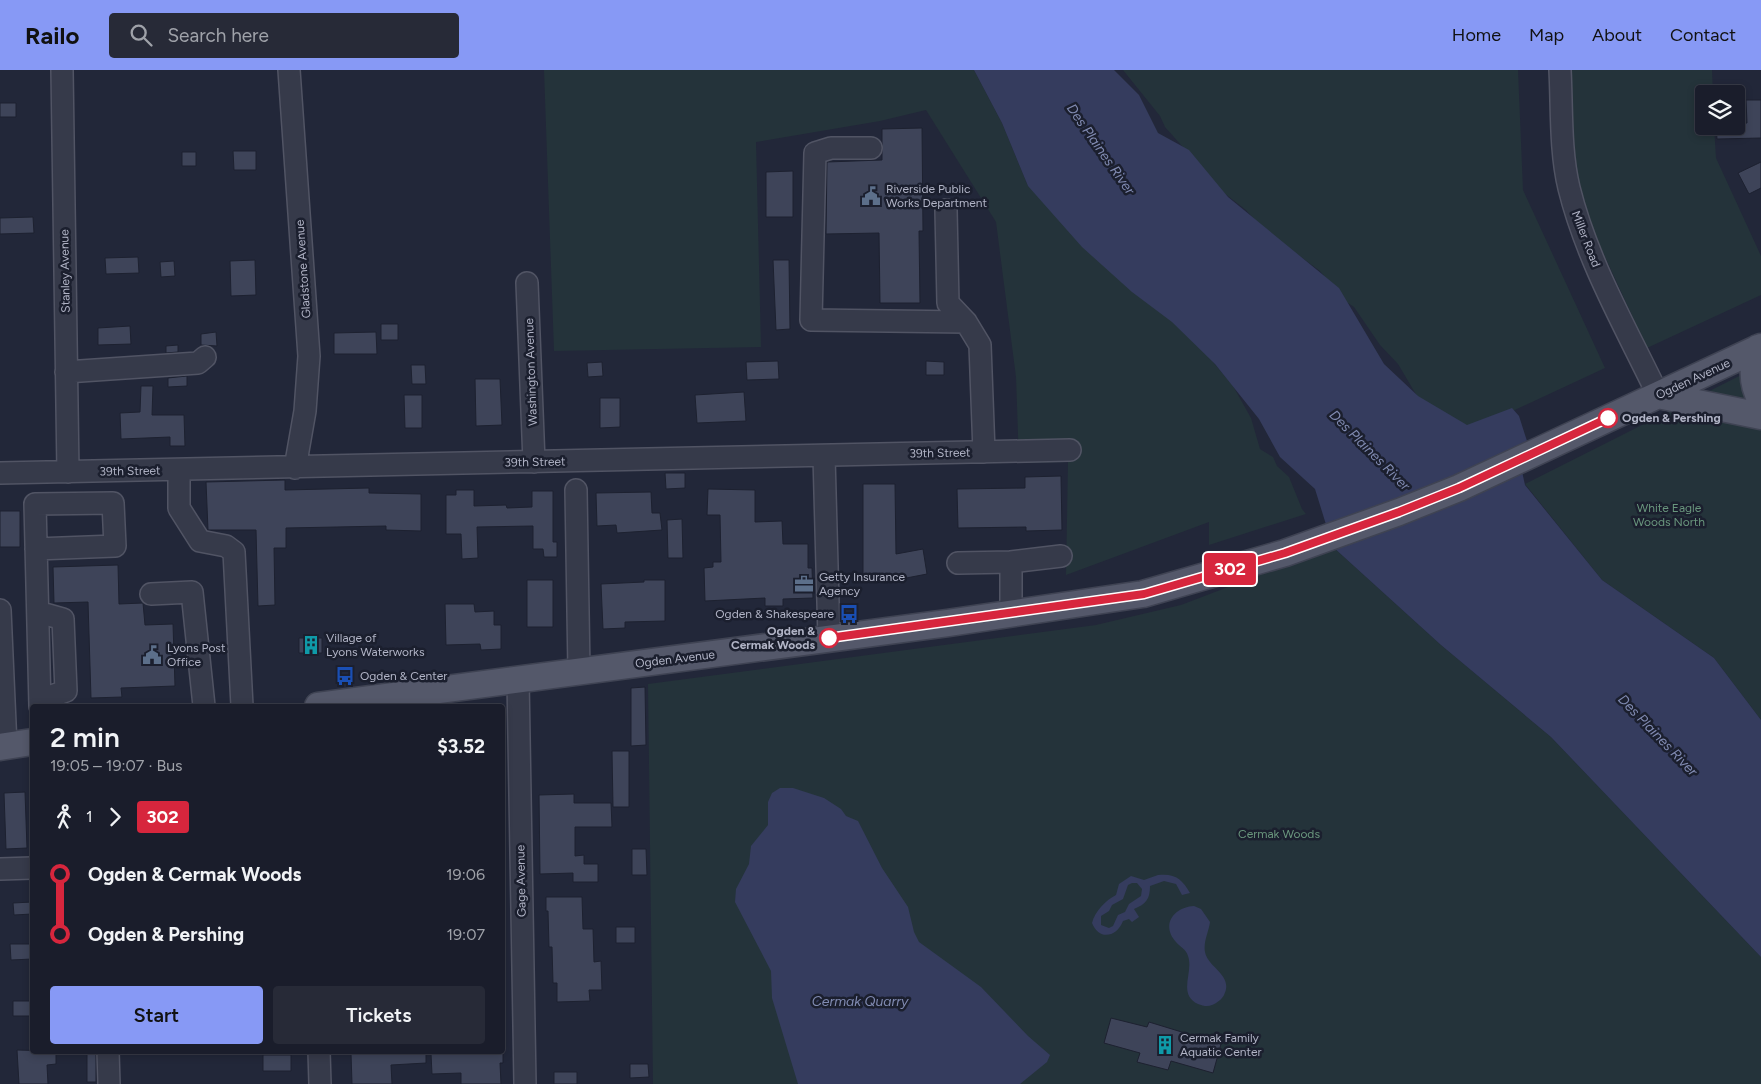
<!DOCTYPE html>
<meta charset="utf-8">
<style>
body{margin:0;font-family:Figtree,sans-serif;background:#272a37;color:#f1f3f6;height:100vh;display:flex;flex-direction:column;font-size:19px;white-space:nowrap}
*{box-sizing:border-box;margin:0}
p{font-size:16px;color:#9fa2a9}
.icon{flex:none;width:28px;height:28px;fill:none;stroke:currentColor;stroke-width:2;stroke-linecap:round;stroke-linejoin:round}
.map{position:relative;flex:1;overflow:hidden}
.sheet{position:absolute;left:30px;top:634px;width:475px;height:350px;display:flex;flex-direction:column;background:#1a1d2b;border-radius:5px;box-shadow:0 2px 8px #0003,0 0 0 1px #383b47}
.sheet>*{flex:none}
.badge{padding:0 10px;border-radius:4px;font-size:18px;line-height:32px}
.fabs{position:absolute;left:1695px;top:15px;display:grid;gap:10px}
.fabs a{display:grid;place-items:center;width:50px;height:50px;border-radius:5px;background:#1a1d2b;box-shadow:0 2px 8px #0003,0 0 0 1px #383b47;font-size:25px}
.map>.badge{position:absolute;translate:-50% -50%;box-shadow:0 0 0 2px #fff}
.legs{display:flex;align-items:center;gap:8px;height:55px;padding:0 20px;font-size:16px}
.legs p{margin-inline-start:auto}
.head{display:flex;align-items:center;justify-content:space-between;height:85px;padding:0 20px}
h1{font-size:28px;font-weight:600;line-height:38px}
.cta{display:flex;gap:10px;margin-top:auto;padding:10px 20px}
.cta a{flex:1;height:58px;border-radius:5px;background:#8799f5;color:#111;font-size:20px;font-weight:600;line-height:58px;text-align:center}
.cta a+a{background:#272a37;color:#f1f3f6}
ul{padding:0 20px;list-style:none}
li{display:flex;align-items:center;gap:18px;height:60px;font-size:19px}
li i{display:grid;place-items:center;width:8px;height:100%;margin:0 6px;background:currentColor}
li i::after{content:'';width:12px;height:12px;margin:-6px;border:4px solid;border-radius:50%;background:#1a1d2b}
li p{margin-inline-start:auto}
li:first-child i{background:linear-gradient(#0000 50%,currentColor 0)}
li:last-child i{background:linear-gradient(currentColor 50%,#0000 0)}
header{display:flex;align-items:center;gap:30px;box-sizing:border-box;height:70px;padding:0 25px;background:#8799f5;color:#111}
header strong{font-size:24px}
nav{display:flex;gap:28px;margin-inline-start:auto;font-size:18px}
.search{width:350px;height:45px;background:#272a37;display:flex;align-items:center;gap:12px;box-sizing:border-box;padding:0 18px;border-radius:5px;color:#9fa2a9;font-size:19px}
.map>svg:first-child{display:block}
</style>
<header>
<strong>Railo</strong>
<div class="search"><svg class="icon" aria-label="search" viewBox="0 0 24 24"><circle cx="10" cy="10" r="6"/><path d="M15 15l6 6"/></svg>Search here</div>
<nav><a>Home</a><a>Map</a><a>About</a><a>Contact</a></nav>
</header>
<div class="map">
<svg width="1761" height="1014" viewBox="0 0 1761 1014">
<rect width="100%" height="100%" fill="#222739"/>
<!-- green -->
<path fill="#24333a" d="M 544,0 L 974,0 L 1002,53 L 1028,116 L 1159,227 L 1233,316 L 1251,348 L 1260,379 L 1273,387 L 1277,396 L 1289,407 L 1302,439 L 1306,444 L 1209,475 L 1209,452 L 1066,505 L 1068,392 L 1019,393 L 1016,307 L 996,152 L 926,40 L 880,51 L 756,72 L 761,277 L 554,281 Z
M 1123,0 L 1518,0 L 1523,120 L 1605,298 L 1463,364 L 1417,326 L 1398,294 L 1380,275 L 1354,237 L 1342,229 L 1320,201 L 1263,159 L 1246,140 L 1224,123 L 1165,57 L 1160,46 Z
M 1564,0 L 1712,0 L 1713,24 L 1704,24 L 1704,56 L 1714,56 L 1716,88 L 1761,186 L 1761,225 L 1647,278 L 1569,109 Z
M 1761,295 L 1761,650 L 1714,588 L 1602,510 L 1525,414 Z
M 1333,477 L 1441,575 L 1551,667 L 1761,887 L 1761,1014 L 653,1014 L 648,614 L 1096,555 L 1181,535 Z"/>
<!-- water -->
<path fill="#353c5e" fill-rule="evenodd" d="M 974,0 L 1114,0 L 1139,25 L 1158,63 L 1189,80 L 1228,127 L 1339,218 L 1384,294 L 1418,326 L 1467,355 L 1512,338 L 1519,346 L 1527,371 L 1521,397 L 1525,415 L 1602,510 L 1714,588 L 1761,650 L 1761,887 L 1551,667 L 1441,575 L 1333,477 L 1315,419 L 1280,387 L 1259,349 L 1215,294 L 1172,252 L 1132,222 L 1082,177 L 1028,116 L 1002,53 Z
M 780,718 L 793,718 L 824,728 L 841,739 L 846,746 L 858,751 L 882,798 L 908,837 L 914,862 L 919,872 L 981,917 L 1028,966 L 1050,985 L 1047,992 L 1020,1014 L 798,1014 L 772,928 L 771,901 L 735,832 L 736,819 L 749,794 L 751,776 L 768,755 L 768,732 L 772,723 Z
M 1158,805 C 1175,803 1182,809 1190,823 L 1182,825 L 1176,814 L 1164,811 L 1150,816 C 1150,829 1146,834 1134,839 L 1139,847 L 1132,852 L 1129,849 L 1123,851 C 1117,867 1099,871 1092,853 C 1095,841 1106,830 1116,825 L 1119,814 L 1131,806 L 1144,810 ZM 1132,813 L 1137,813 L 1142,819 L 1141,826 L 1129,834 L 1125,842 L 1118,845 L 1113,856 L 1109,858 L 1101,855 L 1101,846 L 1109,841 L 1112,835 L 1123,829 L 1128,815 Z
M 1194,836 L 1201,839 L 1210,852 C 1209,861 1203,872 1205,882 C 1208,898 1234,905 1224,925 C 1222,929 1217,933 1212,935 C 1208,937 1203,936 1198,934 C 1177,924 1194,902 1188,886 C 1186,879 1180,877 1176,872 C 1160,854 1175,837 1194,836 Z"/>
<!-- building -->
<path fill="#3e4459" stroke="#1d2130" d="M 1746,30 L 1761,30 L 1761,68 L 1717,69 L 1716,56 L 1736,56 L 1736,54 L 1747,53 Z
M 0,33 L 16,33 L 16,47 L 0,47 Z
M 922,58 L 923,161 L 919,161 L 920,233 L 880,233 L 879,163 L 826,164 L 827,92 L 882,90 L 882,59 Z
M 233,81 L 256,81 L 256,100 L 234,100 Z
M 182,82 L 196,82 L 196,96 L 182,96 Z
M 1761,92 L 1761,118 L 1749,124 L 1738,103 Z
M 793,101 L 793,147 L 766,147 L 766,102 Z
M 33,147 L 34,163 L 0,164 L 0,148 Z
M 138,187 L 139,203 L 106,204 L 105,188 Z
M 255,190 L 256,225 L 231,226 L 230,191 Z
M 773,190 L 789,190 L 790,259 L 776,260 Z
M 174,191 L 175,206 L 161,207 L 160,192 Z
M 381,254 L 398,254 L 398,270 L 381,270 Z
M 130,256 L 131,274 L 98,275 L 98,258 Z
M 216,262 L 217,276 L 201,275 L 201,264 Z
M 376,262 L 377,284 L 334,284 L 334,263 Z
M 178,275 L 178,282 L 166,283 L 166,276 Z
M 778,291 L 779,309 L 747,310 L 746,292 Z
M 926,291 L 944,292 L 944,305 L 926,305 Z
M 602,292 L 603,306 L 588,307 L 587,293 Z
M 411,295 L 425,295 L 426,314 L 412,314 Z
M 187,306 L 187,316 L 168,317 L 168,308 Z
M 475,309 L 500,309 L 502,355 L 476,356 Z
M 141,316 L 153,316 L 152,345 L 184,345 L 185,376 L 170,376 L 170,367 L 121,369 L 120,343 L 140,342 Z
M 744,322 L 746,351 L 697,353 L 695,325 Z
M 404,325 L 422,325 L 422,358 L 405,358 Z
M 600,328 L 620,328 L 620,357 L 600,358 Z
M 665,403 L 685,403 L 685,418 L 666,419 Z
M 1061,406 L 1062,460 L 1026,461 L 1026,457 L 958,458 L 957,419 L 1025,418 L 1025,407 Z
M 285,410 L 285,420 L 369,418 L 369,423 L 421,424 L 421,461 L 386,460 L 386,456 L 286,458 L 286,478 L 274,478 L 275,535 L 258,536 L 256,460 L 208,460 L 206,412 Z
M 863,414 L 895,414 L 896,484 L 923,479 L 927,504 L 896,510 L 896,512 L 863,512 Z
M 708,419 L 755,420 L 755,452 L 782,451 L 783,474 L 808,474 L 808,498 L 812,498 L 813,528 L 783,529 L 783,536 L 765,536 L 765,528 L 705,531 L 704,498 L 713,497 L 713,492 L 721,492 L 720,445 L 707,445 Z
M 456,420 L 474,420 L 474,436 L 506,435 L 507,438 L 532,437 L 532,421 L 553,421 L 553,472 L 557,472 L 557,487 L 544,487 L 543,479 L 533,479 L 533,456 L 477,457 L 478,488 L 462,489 L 461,464 L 446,464 L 446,425 L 456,425 Z
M 651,422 L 652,443 L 660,443 L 662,460 L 617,463 L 616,455 L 597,456 L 596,423 Z
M 0,441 L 20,441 L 20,477 L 0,477 Z
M 682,449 L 683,488 L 668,488 L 667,450 Z
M 118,495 L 119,534 L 143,533 L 145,555 L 173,554 L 175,616 L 121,618 L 122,627 L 91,628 L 88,532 L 54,533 L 53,497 Z
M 527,510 L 553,510 L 553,557 L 527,557 Z
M 644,510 L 665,510 L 665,551 L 625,552 L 625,558 L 603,559 L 601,514 L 644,512 Z
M 445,534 L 474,534 L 475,542 L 494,541 L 494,555 L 501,555 L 501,579 L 481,580 L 480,574 L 446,575 Z
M 299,568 L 322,568 L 322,583 L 299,583 Z
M 645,617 L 646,675 L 631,676 L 631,618 Z
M 612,681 L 629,681 L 629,737 L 613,737 Z
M 25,722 L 27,778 L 6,779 L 4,723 Z
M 574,724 L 574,733 L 611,733 L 612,757 L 575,757 L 575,786 L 584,785 L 584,794 L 598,794 L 598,812 L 573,812 L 573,803 L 540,804 L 539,725 Z
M 632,779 L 646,779 L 647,805 L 632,805 Z
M 546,827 L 582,827 L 583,859 L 593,859 L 594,892 L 601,891 L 602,920 L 589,920 L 590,931 L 557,932 L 557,913 L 553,913 L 552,877 L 549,877 L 548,841 L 546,841 Z
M 32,832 L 32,844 L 14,845 L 13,833 Z
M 616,857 L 635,857 L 635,873 L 616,873 Z
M 10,874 L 32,874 L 32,889 L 11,890 Z
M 13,931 L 32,931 L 32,946 L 13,946 Z
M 1111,948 L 1147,957 L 1149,952 L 1221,974 L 1213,1003 L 1171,991 L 1168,1000 L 1137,992 L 1140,983 L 1104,973 Z
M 17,980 L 56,981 L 56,994 L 47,995 L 48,1014 L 19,1014 Z
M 87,981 L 96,981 L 96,1012 L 87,1012 Z
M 413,981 L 426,981 L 426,993 L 391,995 L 392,1014 L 352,1014 L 351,984 Z
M 465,981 L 503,981 L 503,993 L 500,993 L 501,1014 L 461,1014 L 461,1003 L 432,1004 L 431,984 Z
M 263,985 L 291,985 L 291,1001 L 263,1001 Z
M 630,994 L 648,994 L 649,1007 L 630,1008 Z
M 554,1002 L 577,1002 L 577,1014 L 554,1014 Z"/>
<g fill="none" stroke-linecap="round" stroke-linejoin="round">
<!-- minor casing -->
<g stroke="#515464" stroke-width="24">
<path id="minor" d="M 62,0 L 68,402
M 289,0 L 309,286 L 305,341 L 295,398
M 1560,0 C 1562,38 1560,81 1569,118 C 1587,191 1626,258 1658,325
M 871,78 L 831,78 L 815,83 L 811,250 L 966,252
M 946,140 L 948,233 L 966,252 L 980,275 L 984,382
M 527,213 L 534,392
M 66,302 L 198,293 L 205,287
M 824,386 L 829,569
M 179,400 L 179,438 L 200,471 L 226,476 L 234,482 L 242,636
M 0,403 L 1070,380
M 576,420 L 579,601
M 36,479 L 115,476 L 113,433 L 35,434 L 40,636
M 1011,492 L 1061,486
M 958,493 L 1011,492 L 1011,543
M 151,524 L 192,522 L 204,636
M 0,540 L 6,676
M 38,542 L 63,549 L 66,621 L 40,630
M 518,609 L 525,1014
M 0,799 L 32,798
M 108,981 L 109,1014
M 319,981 L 320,1014"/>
</g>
<!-- major casing -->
<g stroke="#3f4353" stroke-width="29">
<path id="major" d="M 1758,278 C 1752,296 1751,313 1761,330
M 1658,325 L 1761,346
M 318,636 L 948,553 L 1143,524 L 1285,483 L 1399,442 L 1459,418 L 1761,277
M 0,677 L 32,672"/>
</g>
<!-- minor -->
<use href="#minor" stroke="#363a4a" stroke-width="21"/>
<!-- major -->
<use href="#major" stroke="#54586a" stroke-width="26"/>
</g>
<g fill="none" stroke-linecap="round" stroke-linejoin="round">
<!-- line-1 casing -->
<g stroke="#fff" stroke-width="11">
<path id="line-1" d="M 829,568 L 1144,524 L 1285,483 L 1399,442 L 1459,418 L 1608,348"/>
</g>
<!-- line-1 -->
<use href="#line-1" stroke="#d7263d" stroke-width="8"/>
</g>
<!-- icons -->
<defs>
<g id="civic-bare" transform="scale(1.5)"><path d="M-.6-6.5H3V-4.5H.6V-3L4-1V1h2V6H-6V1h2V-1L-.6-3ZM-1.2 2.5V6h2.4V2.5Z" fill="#5c6f8a" stroke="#1b1f2e" stroke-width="2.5" paint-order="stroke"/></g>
<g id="office-bare" transform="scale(1.5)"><path d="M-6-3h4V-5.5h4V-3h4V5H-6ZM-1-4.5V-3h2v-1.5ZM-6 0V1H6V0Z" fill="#5c6f8a" stroke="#1b1f2e" stroke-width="2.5" paint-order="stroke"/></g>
<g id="bus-bare" transform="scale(1.5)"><path d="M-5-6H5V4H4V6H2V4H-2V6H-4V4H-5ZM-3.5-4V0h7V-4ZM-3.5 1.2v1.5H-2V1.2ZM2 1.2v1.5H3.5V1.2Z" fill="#1a4fb4" stroke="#1b1f2e" stroke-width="2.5" paint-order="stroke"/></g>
<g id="building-bare" transform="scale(1.5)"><path d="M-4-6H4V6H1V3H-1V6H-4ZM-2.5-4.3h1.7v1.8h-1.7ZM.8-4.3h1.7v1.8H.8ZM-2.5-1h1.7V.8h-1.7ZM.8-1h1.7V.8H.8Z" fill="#0f9aa8" stroke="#1b1f2e" stroke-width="2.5" paint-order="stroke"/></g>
</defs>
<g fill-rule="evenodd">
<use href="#civic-bare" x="871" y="126"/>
<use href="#office-bare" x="804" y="514"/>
<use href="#bus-bare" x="849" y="544"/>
<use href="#building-bare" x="311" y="575"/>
<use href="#civic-bare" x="152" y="585"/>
<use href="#bus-bare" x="345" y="606"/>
<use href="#building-bare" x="1165" y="975"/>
</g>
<!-- markers -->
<g fill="#fff" stroke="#d7263d" stroke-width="2.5">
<circle cx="1608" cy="348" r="9"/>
<circle cx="829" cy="568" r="9"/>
</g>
<g text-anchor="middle" stroke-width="5" stroke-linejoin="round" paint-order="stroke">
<!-- poi labels -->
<g font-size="12" fill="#b1b4c6" stroke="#1b1f2e" text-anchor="start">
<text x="886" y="123">Riverside Public<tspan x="886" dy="14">Works Department</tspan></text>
<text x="819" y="511">Getty Insurance<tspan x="819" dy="14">Agency</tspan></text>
<text x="834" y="548" text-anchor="end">Ogden &amp; Shakespeare</text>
<text x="326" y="572">Village of<tspan x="326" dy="14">Lyons Waterworks</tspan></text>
<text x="167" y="582">Lyons Post<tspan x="167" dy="14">Office</tspan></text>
<text x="360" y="610">Ogden &amp; Center</text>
<text x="1180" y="972">Cermak Family<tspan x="1180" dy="14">Aquatic Center</tspan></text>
</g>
<!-- street labels -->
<g font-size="12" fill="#b1b4c6" stroke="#1b1f2e">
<text transform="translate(1586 169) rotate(69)" y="4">Miller Road</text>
<text transform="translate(303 199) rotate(-94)" y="4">Gladstone Avenue</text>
<text transform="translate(65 201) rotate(-91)" y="4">Stanley Avenue</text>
<text transform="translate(531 302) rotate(-92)" y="4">Washington Avenue</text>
<text transform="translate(1693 309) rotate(-25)" y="4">Ogden Avenue</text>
<text transform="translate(940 383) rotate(-1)" y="4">39th Street</text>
<text transform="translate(535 392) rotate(-1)" y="4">39th Street</text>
<text transform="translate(130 401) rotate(-1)" y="4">39th Street</text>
<text transform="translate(675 589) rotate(-7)" y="4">Ogden Avenue</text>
<text transform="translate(521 811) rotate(-91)" y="4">Gage Avenue</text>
</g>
<!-- stop labels -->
<g font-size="12" font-weight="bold" fill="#b1b4c6" stroke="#1b1f2e" text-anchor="start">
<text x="1622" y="352">Ogden &amp; Pershing</text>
<text x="815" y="565" text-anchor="end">Ogden &amp;<tspan x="815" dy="14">Cermak Woods</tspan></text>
</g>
<!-- park labels -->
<g font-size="12" fill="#69967d" stroke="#1b1f2e">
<text x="1669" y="442">White Eagle<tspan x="1669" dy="14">Woods North</tspan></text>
<text x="1279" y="768">Cermak Woods</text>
</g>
<!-- water labels -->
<g font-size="14" font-style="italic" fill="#818bb2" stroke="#1b1f2e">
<text transform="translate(1101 79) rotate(55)" y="5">Des Plaines River</text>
<text transform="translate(1370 380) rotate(45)" y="5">Des Plaines River</text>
<text transform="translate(1658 665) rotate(46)" y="5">Des Plaines River</text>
<text x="860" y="936">Cermak Quarry</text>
</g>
</g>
</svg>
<div class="fabs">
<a><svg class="icon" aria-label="layers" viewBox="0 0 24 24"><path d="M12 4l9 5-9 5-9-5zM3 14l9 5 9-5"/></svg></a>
</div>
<b class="badge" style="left:1230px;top:499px;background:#d7263d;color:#fff">302</b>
<section class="sheet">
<div class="head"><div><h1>2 min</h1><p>19:05 – 19:07 · Bus</p></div><b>$3.52</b></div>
<div class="legs"><svg class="icon" aria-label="walk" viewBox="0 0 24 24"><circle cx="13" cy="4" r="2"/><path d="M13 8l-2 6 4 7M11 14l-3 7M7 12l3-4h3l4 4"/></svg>1<svg class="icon" aria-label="forward" viewBox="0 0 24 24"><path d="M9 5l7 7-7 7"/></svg><b class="badge" style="background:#d7263d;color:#fff">302</b></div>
<ul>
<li><i style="color:#d7263d"></i><b>Ogden &amp; Cermak Woods</b><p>19:06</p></li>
<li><i style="color:#d7263d"></i><b>Ogden &amp; Pershing</b><p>19:07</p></li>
</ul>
<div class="cta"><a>Start</a><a>Tickets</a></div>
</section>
</div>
